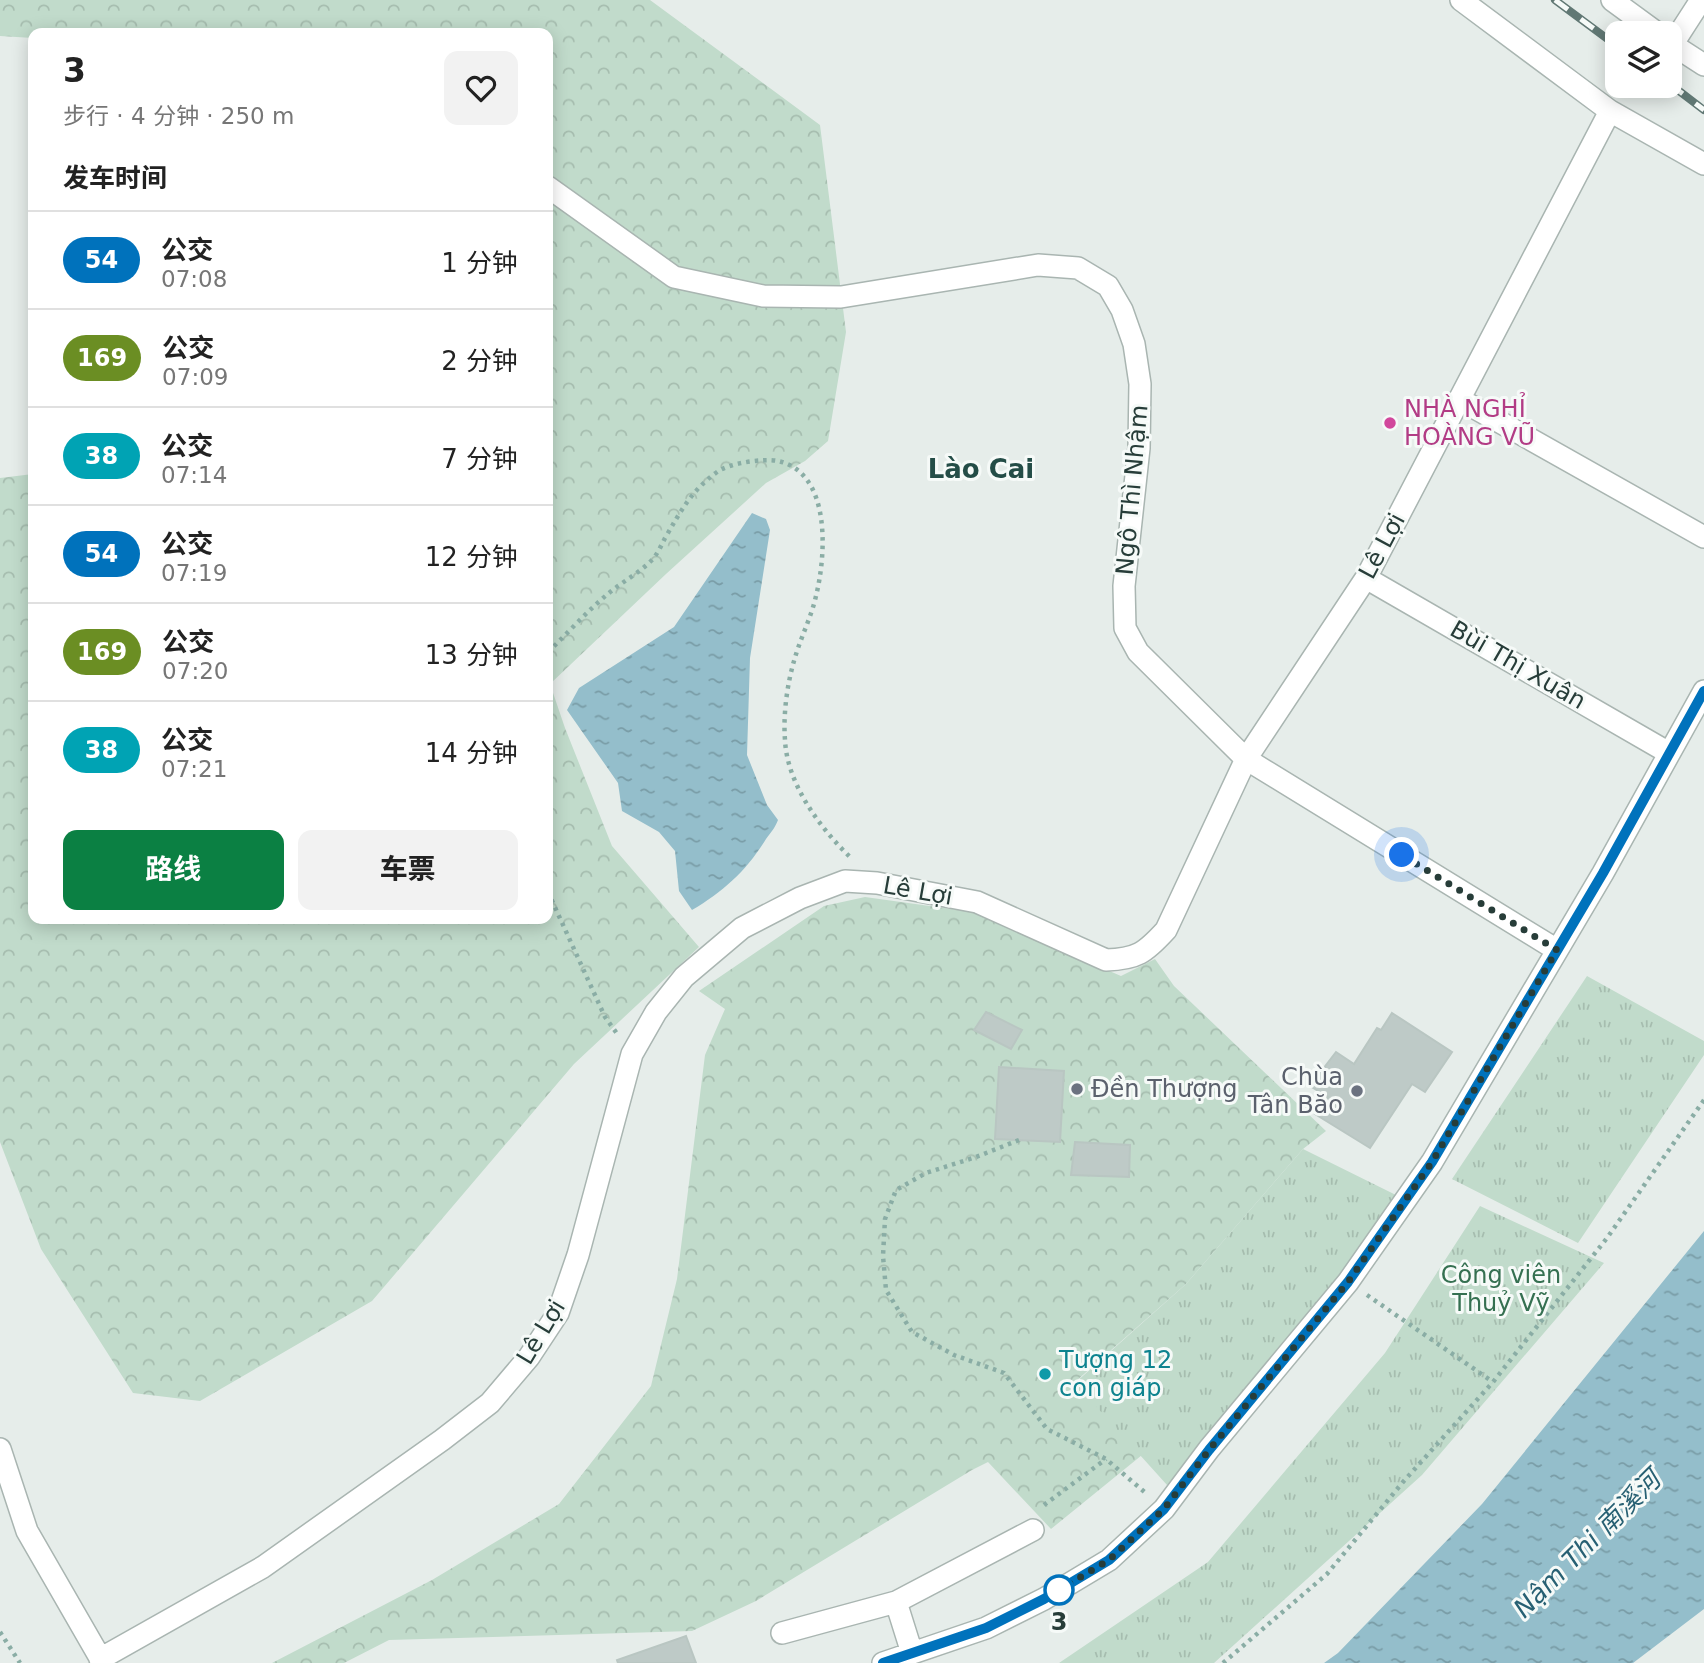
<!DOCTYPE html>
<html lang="zh">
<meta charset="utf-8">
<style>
body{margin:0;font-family:"DejaVu Sans","Noto Sans SC",sans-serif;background:#f2f2f2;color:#222;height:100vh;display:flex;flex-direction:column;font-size:26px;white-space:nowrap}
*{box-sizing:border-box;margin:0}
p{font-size:23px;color:#767676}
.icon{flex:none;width:38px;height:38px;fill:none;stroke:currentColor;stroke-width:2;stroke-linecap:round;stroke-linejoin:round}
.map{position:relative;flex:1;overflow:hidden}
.panel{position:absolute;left:28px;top:28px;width:525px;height:896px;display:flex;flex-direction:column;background:#fff;border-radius:14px;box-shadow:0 4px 18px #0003}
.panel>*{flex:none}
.badge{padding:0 14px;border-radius:23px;font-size:24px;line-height:46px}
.tools{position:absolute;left:1605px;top:21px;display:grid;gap:14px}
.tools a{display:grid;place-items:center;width:77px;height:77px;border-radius:14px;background:#fff;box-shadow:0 4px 18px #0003;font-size:35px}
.you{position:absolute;width:35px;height:35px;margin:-18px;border:5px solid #fff;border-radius:50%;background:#1a73e8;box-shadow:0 0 0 10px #1a73e833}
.map>.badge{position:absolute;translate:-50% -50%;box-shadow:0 0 0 4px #fff}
h2{padding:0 35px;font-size:26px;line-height:63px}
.round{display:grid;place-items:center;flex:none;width:74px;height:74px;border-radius:14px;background:#f2f2f2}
.overview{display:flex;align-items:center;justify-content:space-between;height:119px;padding:0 35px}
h1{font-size:33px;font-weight:700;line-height:52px}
.primary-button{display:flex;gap:14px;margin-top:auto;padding:14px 35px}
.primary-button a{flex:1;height:80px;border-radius:14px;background:#0b8043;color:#fff;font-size:28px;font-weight:700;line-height:80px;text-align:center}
.primary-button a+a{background:#f2f2f2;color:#222}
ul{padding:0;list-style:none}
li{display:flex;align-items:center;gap:21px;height:98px;padding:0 35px;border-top:2px solid #e0e0e0}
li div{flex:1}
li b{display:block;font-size:26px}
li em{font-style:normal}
li .badge{min-width:77px;font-weight:700;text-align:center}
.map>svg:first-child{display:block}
</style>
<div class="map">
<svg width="1704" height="1663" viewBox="0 0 1704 1663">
<defs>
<pattern id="forest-crowns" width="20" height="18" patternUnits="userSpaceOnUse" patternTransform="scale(1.75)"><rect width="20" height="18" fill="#c1dbcb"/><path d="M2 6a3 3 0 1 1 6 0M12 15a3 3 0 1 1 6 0" fill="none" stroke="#a6bdaf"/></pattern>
<pattern id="park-tufts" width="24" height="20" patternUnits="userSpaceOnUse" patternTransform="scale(1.75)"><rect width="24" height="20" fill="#c1dbcb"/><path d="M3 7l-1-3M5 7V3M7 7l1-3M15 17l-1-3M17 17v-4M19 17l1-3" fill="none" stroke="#a6bdaf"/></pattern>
<pattern id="water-ripples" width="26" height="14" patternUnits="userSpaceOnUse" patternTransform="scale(1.75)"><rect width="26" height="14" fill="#94becb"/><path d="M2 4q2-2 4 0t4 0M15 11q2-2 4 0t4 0" fill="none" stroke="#799ca6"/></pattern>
</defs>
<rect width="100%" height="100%" fill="#e6edea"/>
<!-- forest -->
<path fill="url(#forest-crowns)" d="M 0,0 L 650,0 L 820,125 L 846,332 L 828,441 L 805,461 L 766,483 L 666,574 L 550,684 L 565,728 L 612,846 L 699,947 L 574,1064 L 372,1301 L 200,1401 L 133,1393 L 41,1249 L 0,1142 L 0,478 L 33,474 L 33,919 L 548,919 L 548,33 L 33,33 L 33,38 L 0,36 Z
M 865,897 L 973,912 L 1121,976 L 1155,959 L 1174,986 L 1326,1131 L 1303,1149 L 1186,1284 L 1075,1382 L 1142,1455 L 1051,1529 L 988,1462 L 972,1470 L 756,1601 L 692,1631 L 389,1640 L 344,1663 L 272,1663 L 432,1580 L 559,1504 L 651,1386 L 677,1279 L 705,1055 L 725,1009 L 699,991 L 824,906 Z"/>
<!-- park -->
<path fill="url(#park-tufts)" d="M 1587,976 L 1704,1041 L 1704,1055 L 1578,1243 L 1452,1179 Z
M 1303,1149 L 1402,1198 L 1211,1452 L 1167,1485 L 1075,1383 L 1186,1284 Z
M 1480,1206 L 1604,1263 L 1422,1475 L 1214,1663 L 1059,1663 L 1208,1562 L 1385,1353 Z"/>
<!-- water -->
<path fill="url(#water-ripples)" d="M 752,513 L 766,519 L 770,530 L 750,658 L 747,755 L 767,805 L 778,820 C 775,828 771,832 766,839 C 746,871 724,891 692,910 L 679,891 L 675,851 L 659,832 L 622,811 L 618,783 L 567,710 L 579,688 L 674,627 Z
M 1704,1231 L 1704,1609 L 1633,1663 L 1324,1663 L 1338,1653 L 1482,1504 Z"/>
<!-- building -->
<path fill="#becac7" stroke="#b9c6c2" stroke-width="2" d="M 986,1012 L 1022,1030 L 1011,1049 L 974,1030 Z
M 1392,1013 L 1452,1052 L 1425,1092 L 1412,1084 L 1370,1148 L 1315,1114 L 1328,1097 L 1310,1086 L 1336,1052 L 1354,1064 L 1377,1028 L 1381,1030 Z
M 999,1067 L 1064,1071 L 1060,1142 L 995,1139 Z
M 1075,1142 L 1130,1145 L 1129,1177 L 1071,1175 Z
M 686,1636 L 696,1663 L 618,1663 L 617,1660 Z"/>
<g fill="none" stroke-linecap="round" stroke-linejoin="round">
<!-- minor casing -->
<g stroke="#a9b5b1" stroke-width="24">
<path id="minor" d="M 1461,0 L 1610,111 L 1704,164
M 1612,0 L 1657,33
M 1670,43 L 1704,65
M 1672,45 L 1701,0
M 548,187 L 674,277 L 763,296 L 841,297 L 1038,265 L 1078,268 L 1108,286 L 1122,310 L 1134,344 L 1140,384 L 1139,448 L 1124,586 L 1125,628 L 1138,652 L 1246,759 L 1557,950
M 1459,399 L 1704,537
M 1366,578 L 1669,753
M 0,1449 L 27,1531 L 103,1663
M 782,1633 L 896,1602
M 912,1653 L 896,1602 L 1033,1530
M 100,1659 L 263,1567 L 442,1440 L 490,1403 L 529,1357 L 558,1313 L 578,1255 L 632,1054 L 656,1012 L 684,977 L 742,928 L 800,898 L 845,881 L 877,883 L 977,902 L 1106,960 C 1137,959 1145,953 1166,930 L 1246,759 L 1366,578 L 1610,111
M 883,1663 L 986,1628 L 1044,1599 L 1109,1560 L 1164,1509 L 1209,1449 L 1348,1282 L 1432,1162 L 1603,873 L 1704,691"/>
</g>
<!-- path -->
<path stroke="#8aada5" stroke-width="4.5" stroke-dasharray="3.5 5" stroke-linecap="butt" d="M 548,652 C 568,633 587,611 609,593 C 622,582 639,573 651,561 C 657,555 661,546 665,538 C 681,511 691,491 717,472 C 729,463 764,458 778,461 C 832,473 826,556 816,596 C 811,618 800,639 794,661 C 787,685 783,715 785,740 C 787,784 820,828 851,858
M 548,892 L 605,1017 L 618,1035
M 1019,1140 L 976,1157 L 926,1173 L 896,1190 L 885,1219 L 883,1256 L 886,1290 L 912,1332 L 954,1355 L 1004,1373 L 1047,1429 L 1106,1459 L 1148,1495
M 1367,1295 L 1493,1382
M 1044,1505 L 1106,1459
M 0,1632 L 20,1663
M 1223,1663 L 1327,1574 L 1403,1482 L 1493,1382 L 1607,1238 L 1704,1100"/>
<!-- minor -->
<use href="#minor" stroke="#fff" stroke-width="21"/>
<!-- rail casing -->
<g stroke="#617874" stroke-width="8">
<path id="rail" d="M 1555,0 L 1617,46
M 1670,84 L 1704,110"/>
</g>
<!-- rail -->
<use href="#rail" stroke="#f6faf8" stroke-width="5" stroke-dasharray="16" stroke-linecap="butt"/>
</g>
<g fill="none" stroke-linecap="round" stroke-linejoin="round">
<!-- line casing -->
<g stroke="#fff" stroke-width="16">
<path id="line" d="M 883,1663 L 986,1628 L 1044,1599 L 1109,1560 L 1164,1509 L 1209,1450 L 1348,1282 L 1432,1162 L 1603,873 L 1704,691"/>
</g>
<!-- line -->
<use href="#line" stroke="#0072bc" stroke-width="10"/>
<!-- walk -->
<path stroke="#273d39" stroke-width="7" stroke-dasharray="0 12.6" d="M 1059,1590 L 1109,1560 L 1164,1509 L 1209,1450 L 1348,1282 L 1432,1162 L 1557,950 L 1402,855"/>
</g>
<!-- markers -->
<circle fill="#d1479c" stroke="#f6faf8" stroke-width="2.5" cx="1390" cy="423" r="7"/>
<g fill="#6b7280" stroke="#f6faf8" stroke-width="2.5">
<circle cx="1077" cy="1089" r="7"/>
<circle cx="1357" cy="1091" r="7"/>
</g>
<circle fill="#0f9aa8" stroke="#f6faf8" stroke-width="2.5" cx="1045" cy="1374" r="7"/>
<circle fill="#fff" stroke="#0072bc" stroke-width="3.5" cx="1059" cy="1590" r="14"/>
<g text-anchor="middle" stroke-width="6" stroke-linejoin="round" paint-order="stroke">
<!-- hotel labels -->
<g font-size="24" fill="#b23c85" stroke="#f6faf8" text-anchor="start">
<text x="1404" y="417">NHÀ NGHỈ<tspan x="1404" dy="28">HOÀNG VŨ</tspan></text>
</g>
<!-- street labels -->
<g font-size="24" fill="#273d39" stroke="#f6faf8">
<text transform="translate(1132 490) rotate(-85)" y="8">Ngô Thì Nhậm</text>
<text transform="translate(1382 546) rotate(-62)" y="8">Lê Lợi</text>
<text transform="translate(1518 665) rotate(30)" y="8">Bùi Thị Xuân</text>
<text transform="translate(918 891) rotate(10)" y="8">Lê Lợi</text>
<text transform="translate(541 1332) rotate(-59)" y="8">Lê Lợi</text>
</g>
<!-- worship labels -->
<g font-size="24" fill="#5b616d" stroke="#f6faf8" text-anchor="end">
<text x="1343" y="1085">Chùa<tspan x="1343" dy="28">Tân Băo</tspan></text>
<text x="1091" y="1097" text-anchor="start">Đền Thượng</text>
</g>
<!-- park labels -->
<g font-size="24" fill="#357051" stroke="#f6faf8">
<text x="1501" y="1283">Công viên<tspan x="1501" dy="28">Thuỷ Vỹ</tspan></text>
</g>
<!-- culture labels -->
<g font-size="24" fill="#0d838f" stroke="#f6faf8" text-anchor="start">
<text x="1059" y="1368">Tượng 12<tspan x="1059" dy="28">con giáp</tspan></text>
</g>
<!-- stop labels -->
<g font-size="24" font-weight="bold" fill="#273d39" stroke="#f6faf8">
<text x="1059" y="1630">3</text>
</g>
<!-- neighbourhood labels -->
<g font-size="26" font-weight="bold" fill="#244d47" stroke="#f6faf8">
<text x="981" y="478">Lào Cai</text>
</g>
<!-- water labels -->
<g font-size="26" font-style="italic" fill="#276073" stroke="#f6faf8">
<text transform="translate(1587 1544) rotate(-45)" y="9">Nậm Thi 南溪河</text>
</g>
</g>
</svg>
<div class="tools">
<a><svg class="icon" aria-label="layers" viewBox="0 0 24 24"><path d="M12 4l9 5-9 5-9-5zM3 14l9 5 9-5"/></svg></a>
</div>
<div class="you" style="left:1402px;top:855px"></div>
<section class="panel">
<div class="overview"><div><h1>3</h1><p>步行 · 4 分钟 · 250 m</p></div><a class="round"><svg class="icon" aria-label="heart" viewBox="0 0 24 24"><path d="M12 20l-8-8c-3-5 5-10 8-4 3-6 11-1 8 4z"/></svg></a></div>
<h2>发车时间</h2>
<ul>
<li><span class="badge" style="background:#0072bc;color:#fff">54</span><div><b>公交</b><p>07:08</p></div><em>1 分钟</em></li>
<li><span class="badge" style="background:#6b8e23;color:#fff">169</span><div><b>公交</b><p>07:09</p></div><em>2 分钟</em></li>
<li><span class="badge" style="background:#00a3b4;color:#fff">38</span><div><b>公交</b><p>07:14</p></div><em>7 分钟</em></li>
<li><span class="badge" style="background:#0072bc;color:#fff">54</span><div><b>公交</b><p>07:19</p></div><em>12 分钟</em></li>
<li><span class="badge" style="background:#6b8e23;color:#fff">169</span><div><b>公交</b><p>07:20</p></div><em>13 分钟</em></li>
<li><span class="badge" style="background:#00a3b4;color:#fff">38</span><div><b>公交</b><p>07:21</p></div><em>14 分钟</em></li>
</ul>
<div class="primary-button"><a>路线</a><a>车票</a></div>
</section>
</div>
